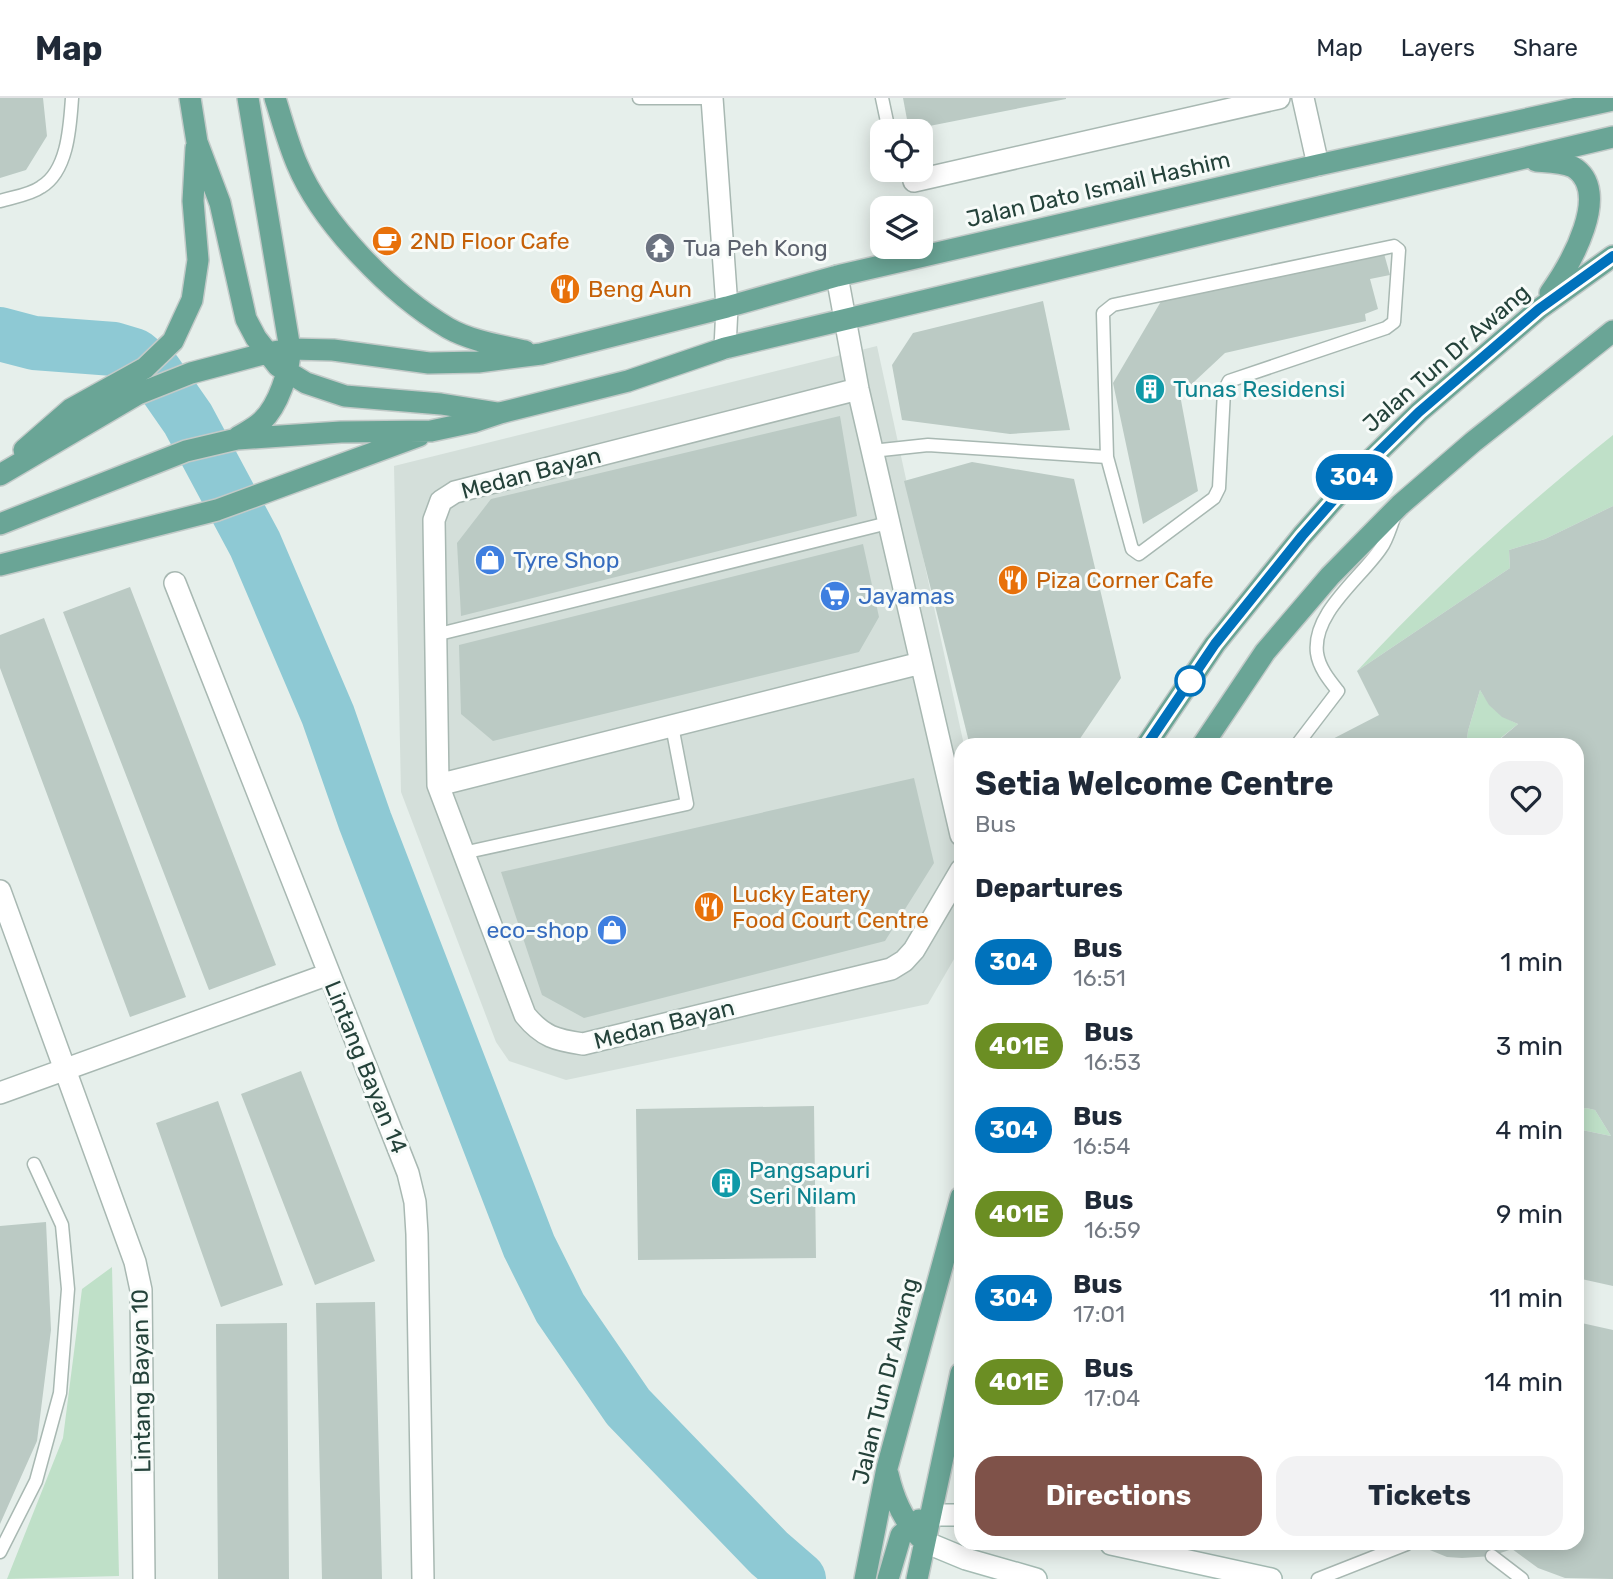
<!DOCTYPE html>
<style>
body{margin:0;font-family:Rubik,sans-serif;background:#f2f2f3;color:#1f2937;height:100vh;display:flex;flex-direction:column;font-size:26px;white-space:nowrap}
*{box-sizing:border-box;margin:0}
p{font-size:23px;color:#747a83}
.icon{flex:none;width:38px;height:38px;fill:none;stroke:currentColor;stroke-width:2;stroke-linecap:round;stroke-linejoin:round}
.map{position:relative;flex:1;overflow:hidden}
.drawer{position:absolute;left:954px;top:640px;width:630px;height:812px;display:flex;flex-direction:column;background:#fff;border-radius:21px;box-shadow:0 4px 18px #0003}
.drawer>*{flex:none}
.badge{padding:0 14px;border-radius:23px;font-size:24px;line-height:46px}
.controls{position:absolute;left:870px;top:21px;display:grid;gap:14px}
.controls a{display:grid;place-items:center;width:63px;height:63px;border-radius:14px;background:#fff;box-shadow:0 4px 18px #0003;font-size:35px}
.map>.badge{position:absolute;translate:-50% -50%;box-shadow:0 0 0 4px #fff}
h2{padding:0 21px;font-size:26px;line-height:63px}
.round{display:grid;place-items:center;flex:none;width:74px;height:74px;border-radius:21px;background:#f2f2f3}
.summary{display:flex;align-items:center;justify-content:space-between;height:119px;padding:0 21px}
h1{font-size:33px;font-weight:700;line-height:52px}
.button{display:flex;gap:14px;margin-top:auto;padding:14px 21px}
.button a{flex:1;height:80px;border-radius:21px;background:#7f5249;color:#fff;font-size:28px;font-weight:700;line-height:80px;text-align:center}
.button a+a{background:#f2f2f3;color:#1f2937}
ul{padding:0;list-style:none}
li{display:flex;align-items:center;gap:21px;height:84px;padding:0 21px}
li div{flex:1}
li b{display:block;font-size:26px}
li em{font-style:normal}
li .badge{min-width:77px;font-weight:700;text-align:center}
header{display:flex;align-items:center;gap:42px;box-sizing:border-box;height:98px;padding:0 35px;background:#fff;border-bottom:2px solid #e0e1e3}
header strong{font-size:33px}
nav{display:flex;gap:38px;margin-inline-start:auto;font-size:24px}
.map>svg:first-child{display:block}
</style>
<header>
<strong>Map</strong>
<nav><a>Map</a><a>Layers</a><a>Share</a></nav>
</header>
<div class="map">
<svg width="1613" height="1481" viewBox="0 0 1613 1481">
<rect width="100%" height="100%" fill="#e6efeb"/>
<!-- built -->
<path fill="#d4dfda" d="M 877,248 L 964,647 L 961,648 L 961,849 L 928,906 L 566,982 L 509,963 L 496,944 L 401,694 L 394,368 Z"/>
<!-- green -->
<path fill="#bfe0c8" d="M 1613,337 L 1613,408 L 1545,441 L 1509,452 L 1510,470 L 1357,573 C 1436,487 1522,410 1613,337 Z
M 1480,592 C 1490,609 1500,618 1518,626 L 1492,647 L 1466,648 L 1468,633 Z
M 1586,1010 L 1595,1012 L 1611,1038 L 1577,1031 L 1577,1012 Z
M 112,1169 L 119,1478 L 7,1481 L 63,1340 L 82,1191 Z"/>
<g fill="none" stroke-linecap="round" stroke-linejoin="round">
<!-- stream -->
<path stroke="#8ec9d4" stroke-width="9" d="M 106,250 L 108,229"/>
<!-- river -->
<path stroke="#8ec9d4" stroke-width="54" d="M 0,236 L 34,245 L 114,251 L 134,257 L 156,275 L 188,321 L 255,446 L 328,617 L 365,723 L 529,1148 L 560,1210 L 628,1309 L 769,1455 L 799,1481"/>
</g>
<!-- building -->
<path fill="#bbcac4" d="M 0,0 L 43,0 L 47,38 L 26,72 L 0,80 Z
M 903,0 L 1066,0 L 1066,1 L 909,32 Z
M 1383,152 L 1390,177 L 1370,181 L 1378,211 L 1365,216 L 1366,223 L 1225,255 L 1180,297 L 1198,393 L 1143,426 L 1113,285 L 1163,200 Z
M 1043,203 L 1070,332 L 1010,336 L 902,322 L 892,267 L 913,235 Z
M 840,318 L 857,418 L 461,518 L 457,445 L 491,401 Z
M 972,364 L 1074,381 L 1121,580 L 1075,648 L 970,648 L 904,383 Z
M 1613,408 L 1613,1188 L 1577,1180 L 1577,1031 L 1611,1038 L 1595,1012 L 1586,1010 L 1577,1012 L 1577,648 L 1492,648 L 1518,626 L 1502,619 L 1489,607 L 1480,592 L 1468,633 L 1466,648 L 1338,648 L 1334,646 L 1319,648 L 1379,617 L 1357,573 L 1510,470 L 1509,452 L 1545,441 Z
M 863,446 L 879,519 L 859,554 L 493,643 L 461,616 L 459,547 Z
M 130,489 L 276,867 L 209,892 L 63,514 Z
M 44,520 L 186,899 L 130,919 L 0,570 L 0,537 Z
M 914,680 L 934,765 L 885,843 L 584,920 L 542,897 L 501,774 Z
M 301,973 L 375,1163 L 315,1187 L 241,996 Z
M 218,1003 L 283,1187 L 221,1209 L 156,1025 Z
M 814,1008 L 816,1160 L 638,1162 L 636,1011 Z
M 46,1124 L 51,1232 L 37,1343 L 0,1426 L 0,1128 Z
M 375,1204 L 382,1481 L 322,1481 L 316,1205 Z
M 1577,1224 L 1613,1232 L 1613,1481 L 1565,1480 L 1538,1470 L 1512,1451 L 1492,1458 L 1462,1460 L 1447,1459 L 1415,1446 L 1577,1446 Z
M 287,1225 L 289,1481 L 218,1481 L 216,1226 Z"/>
<g fill="none" stroke-linecap="round" stroke-linejoin="round">
<!-- lane casing -->
<g stroke="#a8b8b2" stroke-width="15">
<path id="lane" d="M 639,0 L 712,0
M 882,0 L 889,33
M 0,103 C 13,99 30,97 41,89 C 68,73 70,28 72,0
M 1394,148 L 1399,152 L 1394,224 L 1386,230 L 1229,283 L 1224,293 L 1219,390 L 1214,400 L 1139,456 L 1132,451 L 1107,359 L 1103,215 L 1113,207 Z
M 872,353 L 928,347 L 1107,359
M 435,537 L 888,425
M 1296,648 L 1338,593 C 1330,583 1319,570 1317,555 C 1312,515 1361,480 1381,450 C 1387,442 1390,430 1394,420
M 463,755 L 687,706 L 672,628
M 0,1454 L 36,1383 L 60,1295 L 68,1191 L 62,1127 L 34,1066
M 1492,1458 L 1522,1481
M 1318,1481 L 1407,1446"/>
</g>
<!-- street casing -->
<g stroke="#a8b8b2" stroke-width="24">
<path id="street" d="M 712,0 L 727,209 L 725,250
M 1303,0 L 1318,67
M 914,83 L 1279,0
M 837,178 L 858,291 L 961,737
M 858,291 L 455,394 L 441,403 L 434,422 L 438,687 L 525,917 C 543,939 556,942 583,946 L 891,871 L 904,863 L 914,852 L 961,772
M 175,485 L 408,1075 L 415,1104 L 417,1136 L 423,1481
M 438,687 L 921,565
M 0,793 L 135,1164 L 141,1192 L 144,1481
M 0,995 L 329,876"/>
</g>
<!-- secondary casing -->
<g stroke="#a4bbb3" stroke-width="24">
<path id="secondary" d="M 931,1417 L 961,1417
M 925,1444 L 966,1461 L 1036,1481
M 1111,1446 L 1271,1481"/>
</g>
<!-- primary casing -->
<g stroke="#c2cac8" stroke-width="24">
<path id="primary" d="M 190,0 L 197,44 L 220,105 L 246,221 L 256,240 L 278,268 L 306,285 L 345,298 L 441,306 L 498,315
M 275,0 C 282,22 288,45 297,66 C 322,126 392,197 448,230 C 471,243 499,247 525,253
M 1536,63 C 1548,64 1562,64 1573,69 C 1613,93 1570,167 1550,195
M 238,339 C 246,334 255,330 262,323 C 278,308 290,273 290,251 L 248,0
M 24,352 L 71,311 L 145,270 L 173,243 L 192,202 L 198,162 L 193,103 L 196,50
M 0,377 L 138,296 L 191,275 L 267,255 L 290,251 L 333,252 L 429,265 L 478,264 L 541,256 L 727,209 L 837,178 L 1318,67 L 1613,2
M 0,426 L 186,353 L 237,341 L 341,334 L 431,333 L 473,324 L 500,315 L 628,283 L 725,250 L 1613,39
M 0,467 L 217,412 L 419,338
M 1146,648 L 1215,546 L 1302,438 L 1359,373 L 1419,314 L 1539,211 L 1613,158
M 1202,648 L 1265,554 L 1330,478 L 1400,407 L 1473,344 L 1613,233
M 888,1376 C 894,1402 904,1426 925,1444
M 865,1481 L 887,1370 L 961,1099
M 888,1481 L 901,1437 L 919,1422
M 917,1481 L 961,1275"/>
</g>
<!-- lane -->
<use href="#lane" stroke="#fff" stroke-width="12"/>
<!-- street -->
<use href="#street" stroke="#fff" stroke-width="21"/>
<!-- secondary -->
<use href="#secondary" stroke="#fff" stroke-width="21"/>
<!-- primary -->
<use href="#primary" stroke="#6aa596" stroke-width="21"/>
</g>
<g fill="none" stroke-linecap="round" stroke-linejoin="round">
<!-- line casing -->
<g stroke="#fff" stroke-width="16">
<path id="line" d="M 1146,648 L 1215,546 L 1302,438 L 1359,373 L 1419,314 L 1539,211 L 1613,158"/>
</g>
<!-- line -->
<use href="#line" stroke="#0072bc" stroke-width="10"/>
</g>
<!-- icons -->
<defs>
<g id="cafe-disc" transform="scale(1.575)"><circle r="9.5" fill="#e8710a" stroke="#f7fbf9"/><path d="M-5.5-4.5H6V0H3Q3 3.5 0 3.5H-2.5Q-5.5 3.5-5.5 0ZM3-3.2v2h1.7v-2ZM-6 4.5H4V6H-6Z" fill="#fff"/></g>
<g id="temple-disc" transform="scale(1.575)"><circle r="9.5" fill="#6b7280" stroke="#f7fbf9"/><path d="M0-6L5-2H3V0L6.5 2.5H4V6H1.5V3h-3V6H-4V2.5H-6.5L-3 0V-2H-5Z" fill="#fff"/></g>
<g id="restaurant-disc" transform="scale(1.575)"><circle r="9.5" fill="#e8710a" stroke="#f7fbf9"/><path d="M-5-6h1v4h1v-4h1v4h1v-4h1v5L-1.5 .5V6h-2V.5L-5-1ZM5-6V6H3V1.5H1.5Q1.5-4 5-6Z" fill="#fff"/></g>
<g id="building-disc" transform="scale(1.575)"><circle r="9.5" fill="#0f9aa8" stroke="#f7fbf9"/><path d="M-4-6H4V6H1V3H-1V6H-4ZM-2.5-4.3h1.7v1.8h-1.7ZM.8-4.3h1.7v1.8H.8ZM-2.5-1h1.7V.8h-1.7ZM.8-1h1.7V.8H.8Z" fill="#fff"/></g>
<g id="shop-disc" transform="scale(1.575)"><circle r="9.5" fill="#3f7fe0" stroke="#f7fbf9"/><path d="M-5-2.5h2.3a2.7 3.5 0 0 1 5.4 0H5L5.5 6h-11ZM-1.5-2.5h3a1.5 2.3 0 0 0-3 0Z" fill="#fff"/></g>
<g id="supermarket-disc" transform="scale(1.575)"><circle r="9.5" fill="#3f7fe0" stroke="#f7fbf9"/><path d="M-6-5.5h2.5l.6 2H6L4.5 2H-2.5L-4.4-4H-6ZM-1.5 3.2a1.3 1.3 0 1 0 .1 0ZM3 3.2a1.3 1.3 0 1 0 .1 0Z" fill="#fff"/></g>
</defs>
<g fill-rule="evenodd">
<use href="#cafe-disc" x="387" y="143"/>
<use href="#temple-disc" x="660" y="150"/>
<use href="#restaurant-disc" x="565" y="191"/>
<use href="#building-disc" x="1150" y="291"/>
<use href="#shop-disc" x="490" y="462"/>
<use href="#restaurant-disc" x="1013" y="482"/>
<use href="#supermarket-disc" x="835" y="498"/>
<use href="#restaurant-disc" x="709" y="809"/>
<use href="#shop-disc" x="612" y="832"/>
<use href="#building-disc" x="726" y="1085"/>
</g>
<!-- markers -->
<circle fill="#fff" stroke="#0072bc" stroke-width="3.5" cx="1190" cy="583" r="14"/>
<g text-anchor="middle" stroke-width="6" stroke-linejoin="round" paint-order="stroke">
<!-- street labels -->
<g font-size="23" fill="#24423a" stroke="#f7fbf9">
<text transform="translate(1098 91) rotate(-13)" y="8">Jalan Dato Ismail Hashim</text>
<text transform="translate(1446 260) rotate(-41)" y="8">Jalan Tun Dr Awang</text>
<text transform="translate(531 375) rotate(-15)" y="8">Medan Bayan</text>
<text transform="translate(664 926) rotate(-14)" y="8">Medan Bayan</text>
<text transform="translate(366 969) rotate(68)" y="8">Lintang Bayan 14</text>
<text transform="translate(141 1283) rotate(-91)" y="8">Lintang Bayan 10</text>
<text transform="translate(885 1283) rotate(-76)" y="8">Jalan Tun Dr Awang</text>
</g>
<!-- food labels -->
<g font-size="23" fill="#c56008" stroke="#f7fbf9" text-anchor="start">
<text x="410" y="151">2ND Floor Cafe</text>
<text x="588" y="199">Beng Aun</text>
<text x="1036" y="490">Piza Corner Cafe</text>
<text x="732" y="804">Lucky Eatery<tspan x="732" dy="26">Food Court Centre</tspan></text>
</g>
<!-- worship labels -->
<g font-size="23" fill="#5b616d" stroke="#f7fbf9" text-anchor="start">
<text x="683" y="158">Tua Peh Kong</text>
</g>
<!-- culture labels -->
<g font-size="23" fill="#0d838f" stroke="#f7fbf9" text-anchor="start">
<text x="1173" y="299">Tunas Residensi</text>
<text x="749" y="1080">Pangsapuri<tspan x="749" dy="26">Seri Nilam</tspan></text>
</g>
<!-- shop labels -->
<g font-size="23" fill="#366cbe" stroke="#f7fbf9" text-anchor="start">
<text x="513" y="470">Tyre Shop</text>
<text x="858" y="506">Jayamas</text>
<text x="589" y="840" text-anchor="end">eco-shop</text>
</g>
</g>
</svg>
<div class="controls">
<a><svg class="icon" aria-label="locate" viewBox="0 0 24 24"><circle cx="12" cy="12" r="6"/><path d="M12 2v4M12 18v4M2 12h4M18 12h4"/></svg></a>
<a><svg class="icon" aria-label="layers" viewBox="0 0 24 24"><path d="M12 4l9 5-9 5-9-5zM3 14l9 5 9-5"/></svg></a>
</div>
<b class="badge" style="left:1354px;top:379px;background:#0072bc;color:#fff">304</b>
<section class="drawer">
<div class="summary"><div><h1>Setia Welcome Centre</h1><p>Bus</p></div><a class="round"><svg class="icon" aria-label="heart" viewBox="0 0 24 24"><path d="M12 20l-8-8c-3-5 5-10 8-4 3-6 11-1 8 4z"/></svg></a></div>
<h2>Departures</h2>
<ul>
<li><span class="badge" style="background:#0072bc;color:#fff">304</span><div><b>Bus</b><p>16:51</p></div><em>1 min</em></li>
<li><span class="badge" style="background:#6b8e23;color:#fff">401E</span><div><b>Bus</b><p>16:53</p></div><em>3 min</em></li>
<li><span class="badge" style="background:#0072bc;color:#fff">304</span><div><b>Bus</b><p>16:54</p></div><em>4 min</em></li>
<li><span class="badge" style="background:#6b8e23;color:#fff">401E</span><div><b>Bus</b><p>16:59</p></div><em>9 min</em></li>
<li><span class="badge" style="background:#0072bc;color:#fff">304</span><div><b>Bus</b><p>17:01</p></div><em>11 min</em></li>
<li><span class="badge" style="background:#6b8e23;color:#fff">401E</span><div><b>Bus</b><p>17:04</p></div><em>14 min</em></li>
</ul>
<div class="button"><a>Directions</a><a>Tickets</a></div>
</section>
</div>
